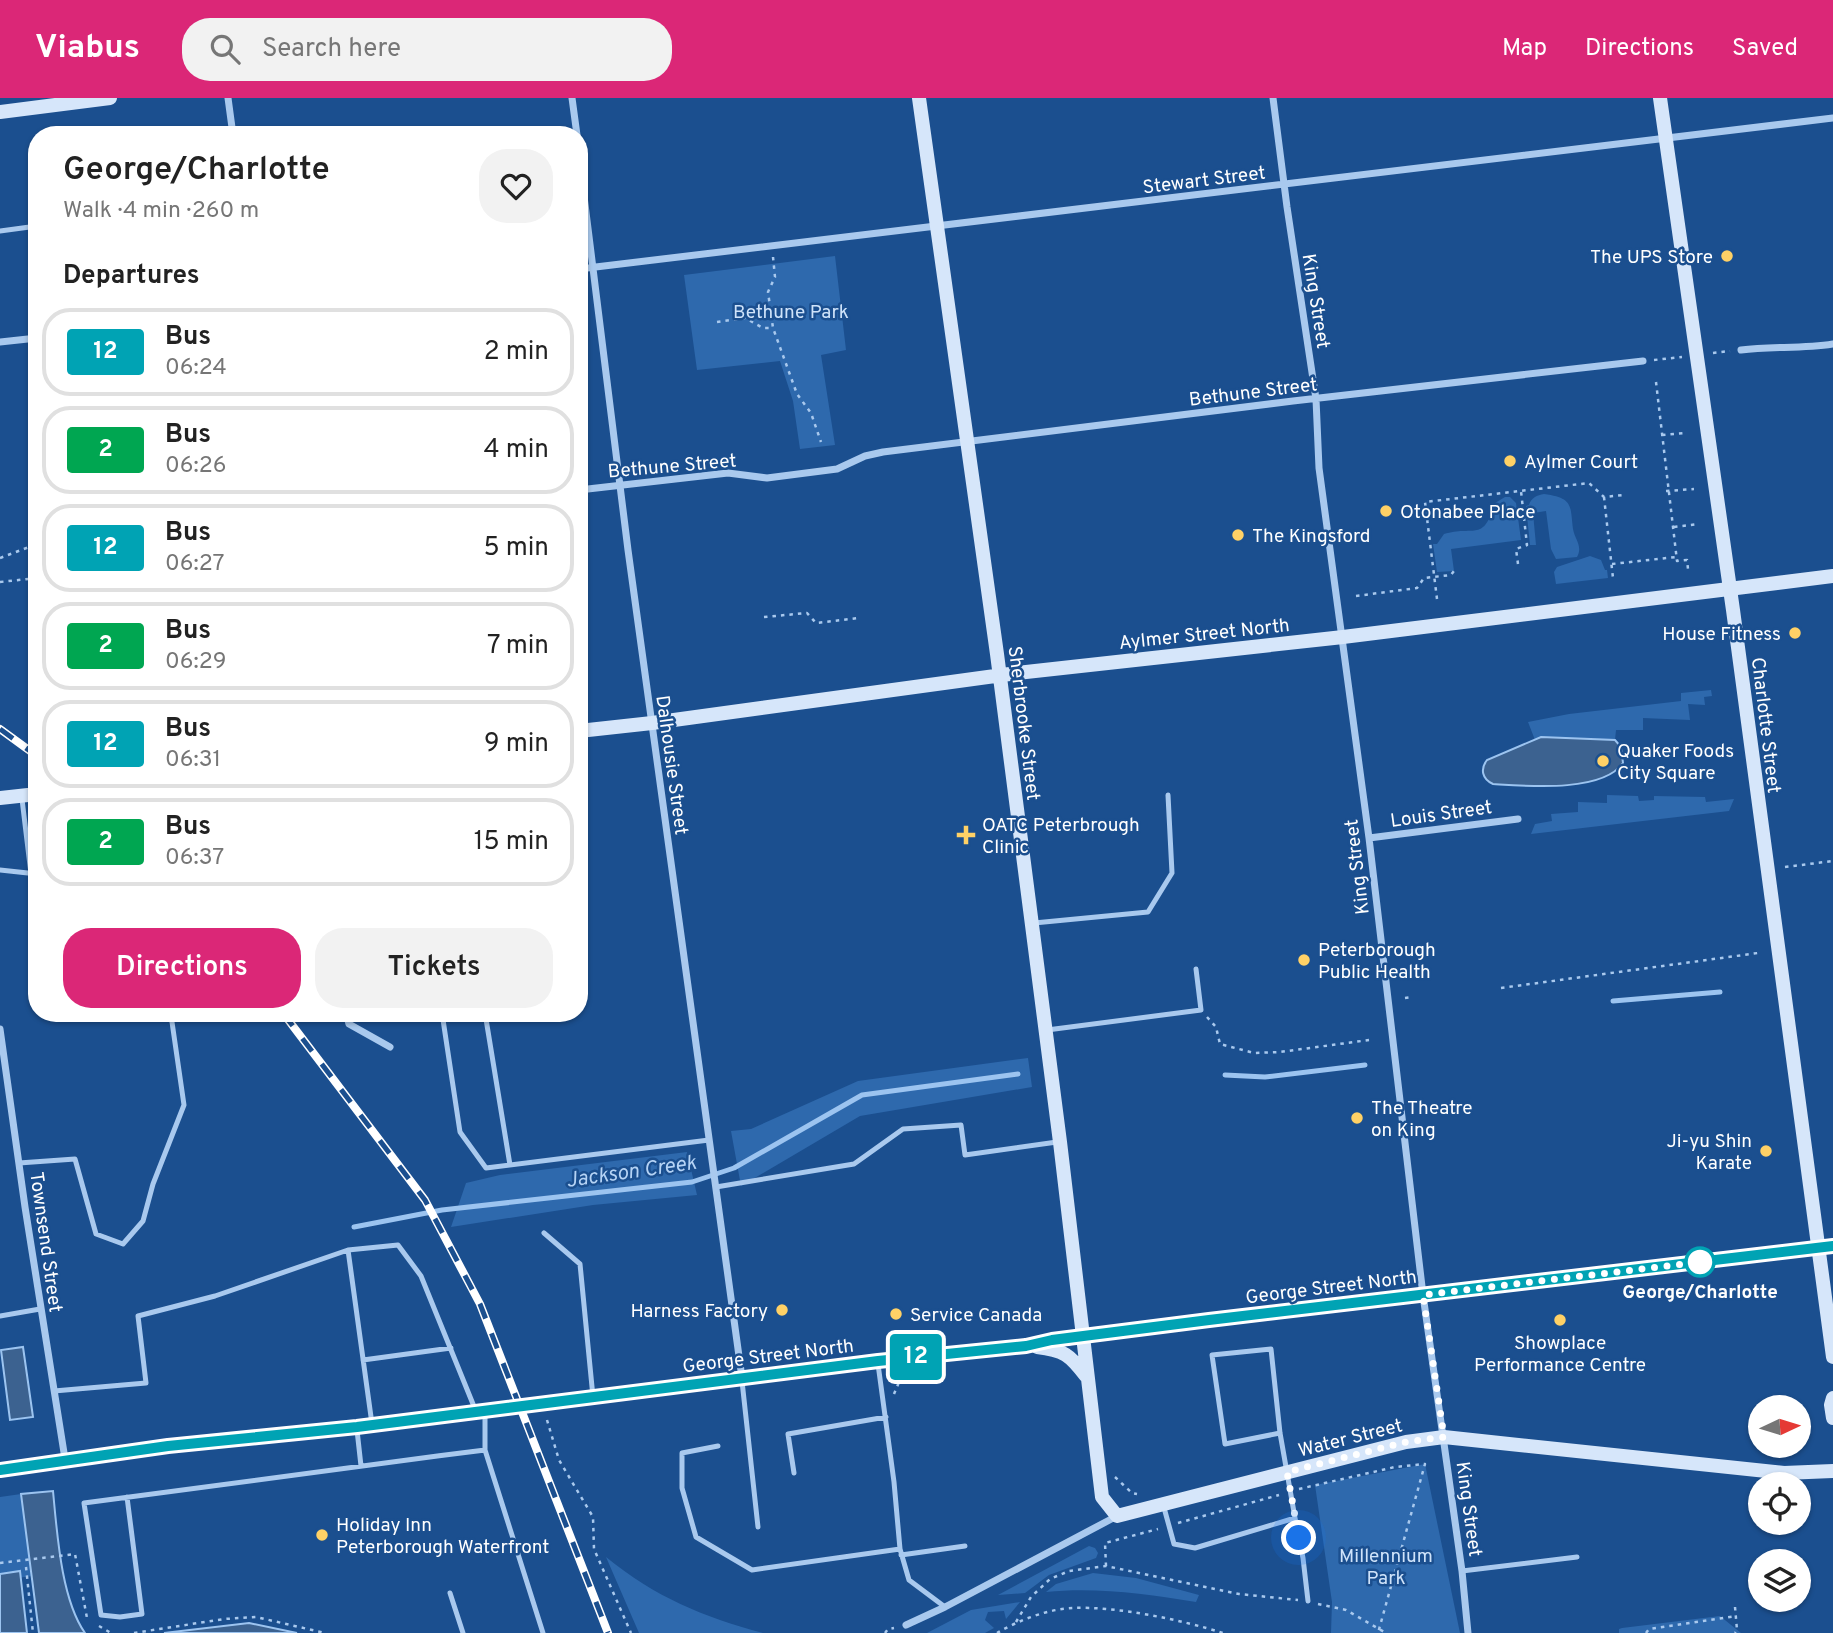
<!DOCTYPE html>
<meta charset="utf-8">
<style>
body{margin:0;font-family:Overpass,sans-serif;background:#f2f2f2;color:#222;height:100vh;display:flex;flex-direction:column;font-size:26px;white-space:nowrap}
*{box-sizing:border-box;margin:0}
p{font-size:23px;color:#767676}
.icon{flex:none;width:38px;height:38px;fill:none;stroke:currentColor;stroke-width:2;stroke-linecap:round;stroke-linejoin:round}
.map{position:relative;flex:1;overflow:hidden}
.details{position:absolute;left:28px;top:28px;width:560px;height:896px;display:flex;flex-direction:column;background:#fff;border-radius:28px;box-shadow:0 2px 5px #0004}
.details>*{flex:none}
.badge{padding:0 14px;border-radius:5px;font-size:24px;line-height:46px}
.needle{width:46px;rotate:86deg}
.buttons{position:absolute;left:1748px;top:1297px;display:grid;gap:14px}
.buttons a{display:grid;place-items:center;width:63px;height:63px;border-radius:50%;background:#fff;box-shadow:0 2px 5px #0004;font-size:35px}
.you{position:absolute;width:35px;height:35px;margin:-18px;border:5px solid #fff;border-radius:50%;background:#1a73e8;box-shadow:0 0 0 10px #1a73e833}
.map>.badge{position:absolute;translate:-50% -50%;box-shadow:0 0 0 4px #fff}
h2{padding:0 35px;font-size:26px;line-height:63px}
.round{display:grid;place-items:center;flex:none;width:74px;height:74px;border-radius:28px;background:#f2f2f2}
.summary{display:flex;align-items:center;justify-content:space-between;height:119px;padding:0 35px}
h1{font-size:33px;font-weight:600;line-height:52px}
.primary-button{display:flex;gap:14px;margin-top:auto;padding:14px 35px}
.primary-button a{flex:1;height:80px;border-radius:28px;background:#db2777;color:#fff;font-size:28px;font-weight:600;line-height:80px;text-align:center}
.primary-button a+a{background:#f2f2f2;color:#222}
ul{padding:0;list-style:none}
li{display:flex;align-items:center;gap:21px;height:88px;margin:0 14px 10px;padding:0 21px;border:4px solid #e0e0e0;border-radius:28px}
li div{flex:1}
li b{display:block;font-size:26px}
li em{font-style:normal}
li .badge{min-width:77px;font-weight:700;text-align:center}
header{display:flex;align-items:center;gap:42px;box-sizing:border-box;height:98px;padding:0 35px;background:#db2777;color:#fff}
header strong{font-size:33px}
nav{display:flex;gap:38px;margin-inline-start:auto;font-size:24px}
.search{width:490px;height:63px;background:#f2f2f2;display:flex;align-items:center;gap:18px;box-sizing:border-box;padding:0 24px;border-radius:28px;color:#767676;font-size:26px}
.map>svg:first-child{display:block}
</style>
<header>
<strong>Viabus</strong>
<div class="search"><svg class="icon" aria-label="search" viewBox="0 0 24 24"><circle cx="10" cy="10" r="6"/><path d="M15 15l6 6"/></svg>Search here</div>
<nav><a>Map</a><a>Directions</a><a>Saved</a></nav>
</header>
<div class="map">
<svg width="1833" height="1535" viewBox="0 0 1833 1535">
<rect width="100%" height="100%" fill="#1b4f8f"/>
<!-- green -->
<path fill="#2e69ad" d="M 835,158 L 846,252 L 821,257 L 835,347 L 800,351 L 793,303 L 780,263 L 697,272 L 684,177 Z
M 1544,396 C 1574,400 1570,408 1573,431 C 1575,442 1583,448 1577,459 L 1556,461 L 1551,451 L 1546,413 L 1533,415 L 1536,447 L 1530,447 L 1526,408 L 1529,407 C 1531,400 1537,397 1544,396 Z
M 1505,399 L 1510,399 L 1516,405 L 1521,442 L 1451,451 L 1454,473 L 1437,474 L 1433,446 L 1437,446 L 1444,436 C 1475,427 1483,445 1495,405 Z
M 1590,458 L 1601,462 L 1605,472 L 1607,472 L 1608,480 L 1556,486 L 1554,474 L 1557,469 Z
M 1711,592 L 1712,598 L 1704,599 L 1705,607 L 1688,606 L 1690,622 L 1643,620 L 1643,632 L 1616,632 L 1615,642 L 1541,639 L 1535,642 L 1528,624 L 1569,616 L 1681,603 L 1681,595 Z
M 1607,697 L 1638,698 L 1639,703 L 1654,702 L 1654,698 L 1705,699 L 1706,704 L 1734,701 L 1729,713 L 1531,736 L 1535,726 L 1552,723 L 1551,716 L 1578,714 L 1578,704 L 1607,705 Z
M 1028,960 L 1032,989 L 860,1018 L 741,1088 L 731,1033 L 751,1031 L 858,983 Z
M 687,1054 L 697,1097 L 593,1107 L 451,1129 L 466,1085 L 500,1077 Z
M 1425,1366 L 1460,1535 L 1331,1535 L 1332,1504 L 1315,1387 Z
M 21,1396 L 33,1478 L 0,1482 L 0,1399 Z
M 1089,1448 L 1095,1450 L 1098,1455 L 1096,1460 L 1049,1477 L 1025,1495 L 998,1497 Z
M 606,1459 C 655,1499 703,1519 763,1535 L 639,1535 Z
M 1093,1475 L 1136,1480 L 1199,1497 L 1196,1504 C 1146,1496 1097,1489 1046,1494 L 1056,1486 Z
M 1020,1504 L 1006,1521 L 1004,1513 L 988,1514 L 985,1522 L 994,1530 L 985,1535 L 927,1535 L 971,1512 Z
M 1720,1518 L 1741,1535 L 1619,1535 L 1619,1531 L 1622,1530 Z"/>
<!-- water -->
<path fill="#3c6290" stroke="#9cc4f0" stroke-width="2" d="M 1541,639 L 1615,642 L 1621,649 L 1623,665 C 1602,695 1526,688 1493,686 C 1482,681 1480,671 1487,662 Z
M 23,1249 L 33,1319 L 10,1322 L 1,1252 Z
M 53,1393 C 57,1434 61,1501 85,1535 L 39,1535 L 21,1396 Z
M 20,1473 L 27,1535 L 0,1535 L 0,1476 Z
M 249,1525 L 297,1535 L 164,1535 Z"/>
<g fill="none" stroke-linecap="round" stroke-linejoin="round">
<!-- stream -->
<path stroke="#9cc4f0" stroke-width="5" d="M 1613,903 L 1720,894
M 1225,977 L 1265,979 L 1365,967
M 354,1129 L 442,1112 L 692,1084 L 734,1070 L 862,997 L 1018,976"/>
<!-- path -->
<path stroke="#a9c9ee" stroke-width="2.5" stroke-dasharray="3.5 5" stroke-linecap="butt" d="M 773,159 L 775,179 L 768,194 L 773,230 L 797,296 L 811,315 L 821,344
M 717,224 L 745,220 L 763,230 L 773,230
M 1713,255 L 1730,253
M 1654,262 L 1682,259
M 1656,284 L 1677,463 L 1687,462 L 1688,471
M 1662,337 L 1686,335
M 1666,393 L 1694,391
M 1604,399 L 1613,480
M 1674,429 L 1699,426
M 0,460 L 37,446
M 1518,466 L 1516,451 L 1527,447 L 1521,393
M 1612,466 L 1676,459
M 0,484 L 37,480
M 1356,498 L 1417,490 L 1424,480 L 1451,477 L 1454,473
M 1437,501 L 1425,404 L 1589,385 L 1604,399 L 1623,397
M 764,519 L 807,515 L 816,525 L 859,520
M 1785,769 L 1833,763
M 1501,890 L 1758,855
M 1405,900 L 1413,899
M 1207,919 L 1216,929 L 1220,946 L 1254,955 L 1280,954 L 1369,942
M 894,1296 L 899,1284
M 547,1322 L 559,1362 L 593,1419 L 594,1451 L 631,1535
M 1115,1379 L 1132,1395 L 1137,1396
M 1299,1391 L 1395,1369 L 1425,1366 L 1378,1535
M 1178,1425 L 1279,1397
M 0,1465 L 75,1456 L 87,1520 L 90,1522
M 1106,1468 L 1105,1445 L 1158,1431
M 26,1469 L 33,1535
M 1318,1506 L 1346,1512 L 1386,1535
M 1735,1509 L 1737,1532 L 1735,1535
M 1016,1524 L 1031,1499 L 1050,1481 L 1069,1473 L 1106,1468 L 1239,1496 L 1298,1502
M 99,1528 L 111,1535
M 134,1535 L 224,1521 L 256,1519 L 325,1535
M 885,1535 L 888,1531 L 894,1530
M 997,1535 C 1019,1522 1048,1511 1073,1510 C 1116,1508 1182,1522 1223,1535
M 1646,1535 L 1649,1531 L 1736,1518"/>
<!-- lane -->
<path stroke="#a9c9ee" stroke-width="5" d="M 0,133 L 37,128
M 22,701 L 31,776
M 0,772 L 37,776
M 1034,825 L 1148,814 L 1172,775 L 1168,697
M 442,915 L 460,1034 L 486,1070 L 709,1042
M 485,915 L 510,1067
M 1047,932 L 1201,912 L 1196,871
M 19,1065 L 75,1061 L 96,1136 L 123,1146 L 143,1123 L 153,1086 L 184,1007 L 172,924 L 168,915
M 716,1089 L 854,1066 L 903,1031 L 961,1027 L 965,1057 L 1057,1044
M 544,1135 L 580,1166 L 593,1299
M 348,1152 L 372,1326
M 0,1218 L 40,1211
M 363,1262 L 451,1250
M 878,1266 L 894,1384 L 900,1451 L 909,1482 L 945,1509
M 742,1283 L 758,1429
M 54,1293 L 146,1285 L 138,1218 L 215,1198 L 348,1152 L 398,1147 L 421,1178 L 475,1311
M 485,1316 L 485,1352 L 543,1535
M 357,1332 L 361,1368
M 1280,1335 L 1225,1346 L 1212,1257 L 1271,1251 L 1280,1335 L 1295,1420
M 718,1348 L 682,1355 L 682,1390 L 696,1439 L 752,1472 L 900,1451
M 794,1375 L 788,1336 L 886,1319
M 127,1399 L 142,1516 L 120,1519 L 101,1517 L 84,1405 C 217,1387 351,1369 485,1352
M 1163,1406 L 1174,1446 L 1195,1450 L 1295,1420 L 1303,1460 L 1308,1503
M 901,1457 L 965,1448
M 1462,1473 L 1577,1459
M 450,1495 L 463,1535"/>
<!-- street -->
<path stroke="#a9c9ee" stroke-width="7" d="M 228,0 L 233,37
M 572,0 L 577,37
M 1273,0 L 1287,109 L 1316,301 L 1319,370 L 1369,740 L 1423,1197 L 1462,1473 L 1468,1535
M 579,58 L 628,452 L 742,1280
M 579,171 L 1833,20
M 0,244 L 37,240
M 1741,252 C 1772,248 1802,251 1833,246
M 579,392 L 728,375 L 767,380 L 837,371 L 865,358 L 883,354 L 1293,303 L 1643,263
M 1369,740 L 1518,721
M 346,915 L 349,926 L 390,949
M 0,931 L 25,1109 L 65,1361
M 906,1527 L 945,1509 L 1117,1418"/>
<!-- secondary -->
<path stroke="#d6e6fa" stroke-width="14" d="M 919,0 L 997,556 L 1060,1044 L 1102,1399 L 1117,1418 L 1406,1344 L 1444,1339 L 1784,1375 L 1833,1373
M 1660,0 L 1733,512 L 1833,1259
M 0,14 L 110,0
M 579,633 L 652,625 L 1017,575 L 1343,539 L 1833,478
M 0,700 L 37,696
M 1037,1249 C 1064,1252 1070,1257 1086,1278
M 1833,1300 L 1831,1307 L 1833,1320
M 0,1372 L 168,1348 L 357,1329 L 878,1263 L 1025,1248 L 1082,1238 L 1209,1222 L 1833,1148"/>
<!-- rail casing -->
<g stroke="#fff" stroke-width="8">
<path id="rail" d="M 0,631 L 37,658
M 283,915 L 425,1102 L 480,1206 L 608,1535"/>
</g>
<!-- rail -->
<use href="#rail" stroke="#1b4f8f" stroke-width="5" stroke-dasharray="16" stroke-linecap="butt"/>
</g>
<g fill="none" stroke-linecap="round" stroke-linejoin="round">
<!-- line casing -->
<g stroke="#fff" stroke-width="16">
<path id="line" d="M 0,1372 L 168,1348 L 357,1329 L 878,1263 L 1026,1248 L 1052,1242 L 1209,1222 L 1833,1148"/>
</g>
<!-- line -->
<use href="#line" stroke="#00a3b4" stroke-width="10"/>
<!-- walk -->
<path stroke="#fff" stroke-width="7" stroke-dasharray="0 12.6" d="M 1299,1440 L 1287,1374 L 1406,1344 L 1444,1339 L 1423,1197 L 1700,1164"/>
</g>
<!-- markers -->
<g fill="#ffd166" stroke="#1b4f8f" stroke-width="2.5">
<circle cx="1727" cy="158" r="7"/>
<circle cx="1510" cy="363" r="7"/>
<circle cx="1386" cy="413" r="7"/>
<circle cx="1238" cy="437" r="7"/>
<circle cx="1795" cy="535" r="7"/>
<circle cx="1603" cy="663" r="7"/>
<path d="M962.5 726.5h7v7h7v7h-7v7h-7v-7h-7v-7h7z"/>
<circle cx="1304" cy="862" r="7"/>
<circle cx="1357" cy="1020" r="7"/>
<circle cx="1766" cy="1053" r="7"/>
<circle cx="782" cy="1212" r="7"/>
<circle cx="896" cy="1216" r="7"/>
<circle cx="1560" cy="1222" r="7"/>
<circle cx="322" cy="1437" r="7"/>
</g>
<circle fill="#fff" stroke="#00a3b4" stroke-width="3.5" cx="1700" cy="1164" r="14"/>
<g text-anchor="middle" stroke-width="5" stroke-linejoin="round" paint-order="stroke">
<!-- street labels -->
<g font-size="19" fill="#fff" stroke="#1b4f8f">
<text transform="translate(1204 81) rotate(-7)" y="7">Stewart Street</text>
<text transform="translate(1317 203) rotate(81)" y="7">King Street</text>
<text transform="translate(1253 293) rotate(-7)" y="7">Bethune Street</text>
<text transform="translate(672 367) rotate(-5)" y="7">Bethune Street</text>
<text transform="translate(1204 535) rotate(-6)" y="7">Aylmer Street North</text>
<text transform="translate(1025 625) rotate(83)" y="7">Sherbrooke Street</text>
<text transform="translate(1767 627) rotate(83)" y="7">Charlotte Street</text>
<text transform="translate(673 667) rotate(82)" y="7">Dalhousie Street</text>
<text transform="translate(1441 715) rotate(-8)" y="7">Louis Street</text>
<text transform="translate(1356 769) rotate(-97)" y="7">King Street</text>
<text transform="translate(47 1144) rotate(82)" y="7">Townsend Street</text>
<text transform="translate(1331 1188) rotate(-7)" y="7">George Street North</text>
<text transform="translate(768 1257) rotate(-7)" y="7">George Street North</text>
<text transform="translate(1350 1339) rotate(-14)" y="7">Water Street</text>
<text transform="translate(1470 1411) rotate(82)" y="7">King Street</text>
</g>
<!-- poi labels -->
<g font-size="19" fill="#fff" stroke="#1b4f8f" text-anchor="start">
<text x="1713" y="165" text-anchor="end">The UPS Store</text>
<text x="1524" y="370">Aylmer Court</text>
<text x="1400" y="420">Otonabee Place</text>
<text x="1252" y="444">The Kingsford</text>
<text x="1781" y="542" text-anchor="end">House Fitness</text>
<text x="1617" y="659">Quaker Foods<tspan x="1617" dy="22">City Square</tspan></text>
<text x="982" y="733">OATC Peterbrough<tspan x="982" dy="22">Clinic</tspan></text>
<text x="1318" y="858">Peterborough<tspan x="1318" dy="22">Public Health</tspan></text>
<text x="1371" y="1016">The Theatre<tspan x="1371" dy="22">on King</tspan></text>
<text x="1752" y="1049" text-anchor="end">Ji-yu Shin<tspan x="1752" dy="22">Karate</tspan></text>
<text x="768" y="1219" text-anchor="end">Harness Factory</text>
<text x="910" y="1223">Service Canada</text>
<text x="1560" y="1251" text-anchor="middle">Showplace<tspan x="1560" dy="22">Performance Centre</tspan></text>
<text x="336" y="1433">Holiday Inn<tspan x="336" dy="22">Peterborough Waterfront</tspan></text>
</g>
<!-- park labels -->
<g font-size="19" fill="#cfe3fa" stroke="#1b4f8f">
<text x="791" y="220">Bethune Park</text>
<text x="1386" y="1464">Millennium<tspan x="1386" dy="22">Park</tspan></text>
</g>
<!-- stop labels -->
<g font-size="19" font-weight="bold" fill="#fff" stroke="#1b4f8f">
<text x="1700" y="1200">George/Charlotte</text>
</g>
<!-- water labels -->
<g font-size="21" font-style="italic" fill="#b5d3f5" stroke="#1b4f8f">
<text transform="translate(631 1073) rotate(-8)" y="7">Jackson Creek</text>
</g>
</g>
</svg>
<div class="buttons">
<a><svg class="needle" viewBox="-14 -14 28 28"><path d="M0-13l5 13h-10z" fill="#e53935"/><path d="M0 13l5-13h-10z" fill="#767676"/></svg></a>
<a><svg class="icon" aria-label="locate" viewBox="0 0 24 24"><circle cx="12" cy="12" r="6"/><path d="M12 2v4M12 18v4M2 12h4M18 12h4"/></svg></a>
<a><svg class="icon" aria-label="layers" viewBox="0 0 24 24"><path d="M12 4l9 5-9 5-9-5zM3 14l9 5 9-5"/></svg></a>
</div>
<div class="you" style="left:1299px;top:1440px"></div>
<b class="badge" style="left:916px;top:1259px;background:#00a3b4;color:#fff">12</b>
<section class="details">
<div class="summary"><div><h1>George/Charlotte</h1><p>Walk · 4 min · 260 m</p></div><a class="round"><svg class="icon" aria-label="heart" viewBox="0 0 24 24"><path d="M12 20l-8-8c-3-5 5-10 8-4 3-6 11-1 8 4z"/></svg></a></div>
<h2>Departures</h2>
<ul>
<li><span class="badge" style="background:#00a3b4;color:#fff">12</span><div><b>Bus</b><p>06:24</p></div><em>2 min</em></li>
<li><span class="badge" style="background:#00a651;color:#fff">2</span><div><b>Bus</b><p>06:26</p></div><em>4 min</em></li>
<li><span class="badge" style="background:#00a3b4;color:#fff">12</span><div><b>Bus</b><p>06:27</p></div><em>5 min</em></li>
<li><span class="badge" style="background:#00a651;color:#fff">2</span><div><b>Bus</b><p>06:29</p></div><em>7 min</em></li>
<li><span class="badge" style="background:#00a3b4;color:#fff">12</span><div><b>Bus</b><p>06:31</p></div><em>9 min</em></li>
<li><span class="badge" style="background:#00a651;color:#fff">2</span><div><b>Bus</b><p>06:37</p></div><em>15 min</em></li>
</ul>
<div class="primary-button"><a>Directions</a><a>Tickets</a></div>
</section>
</div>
